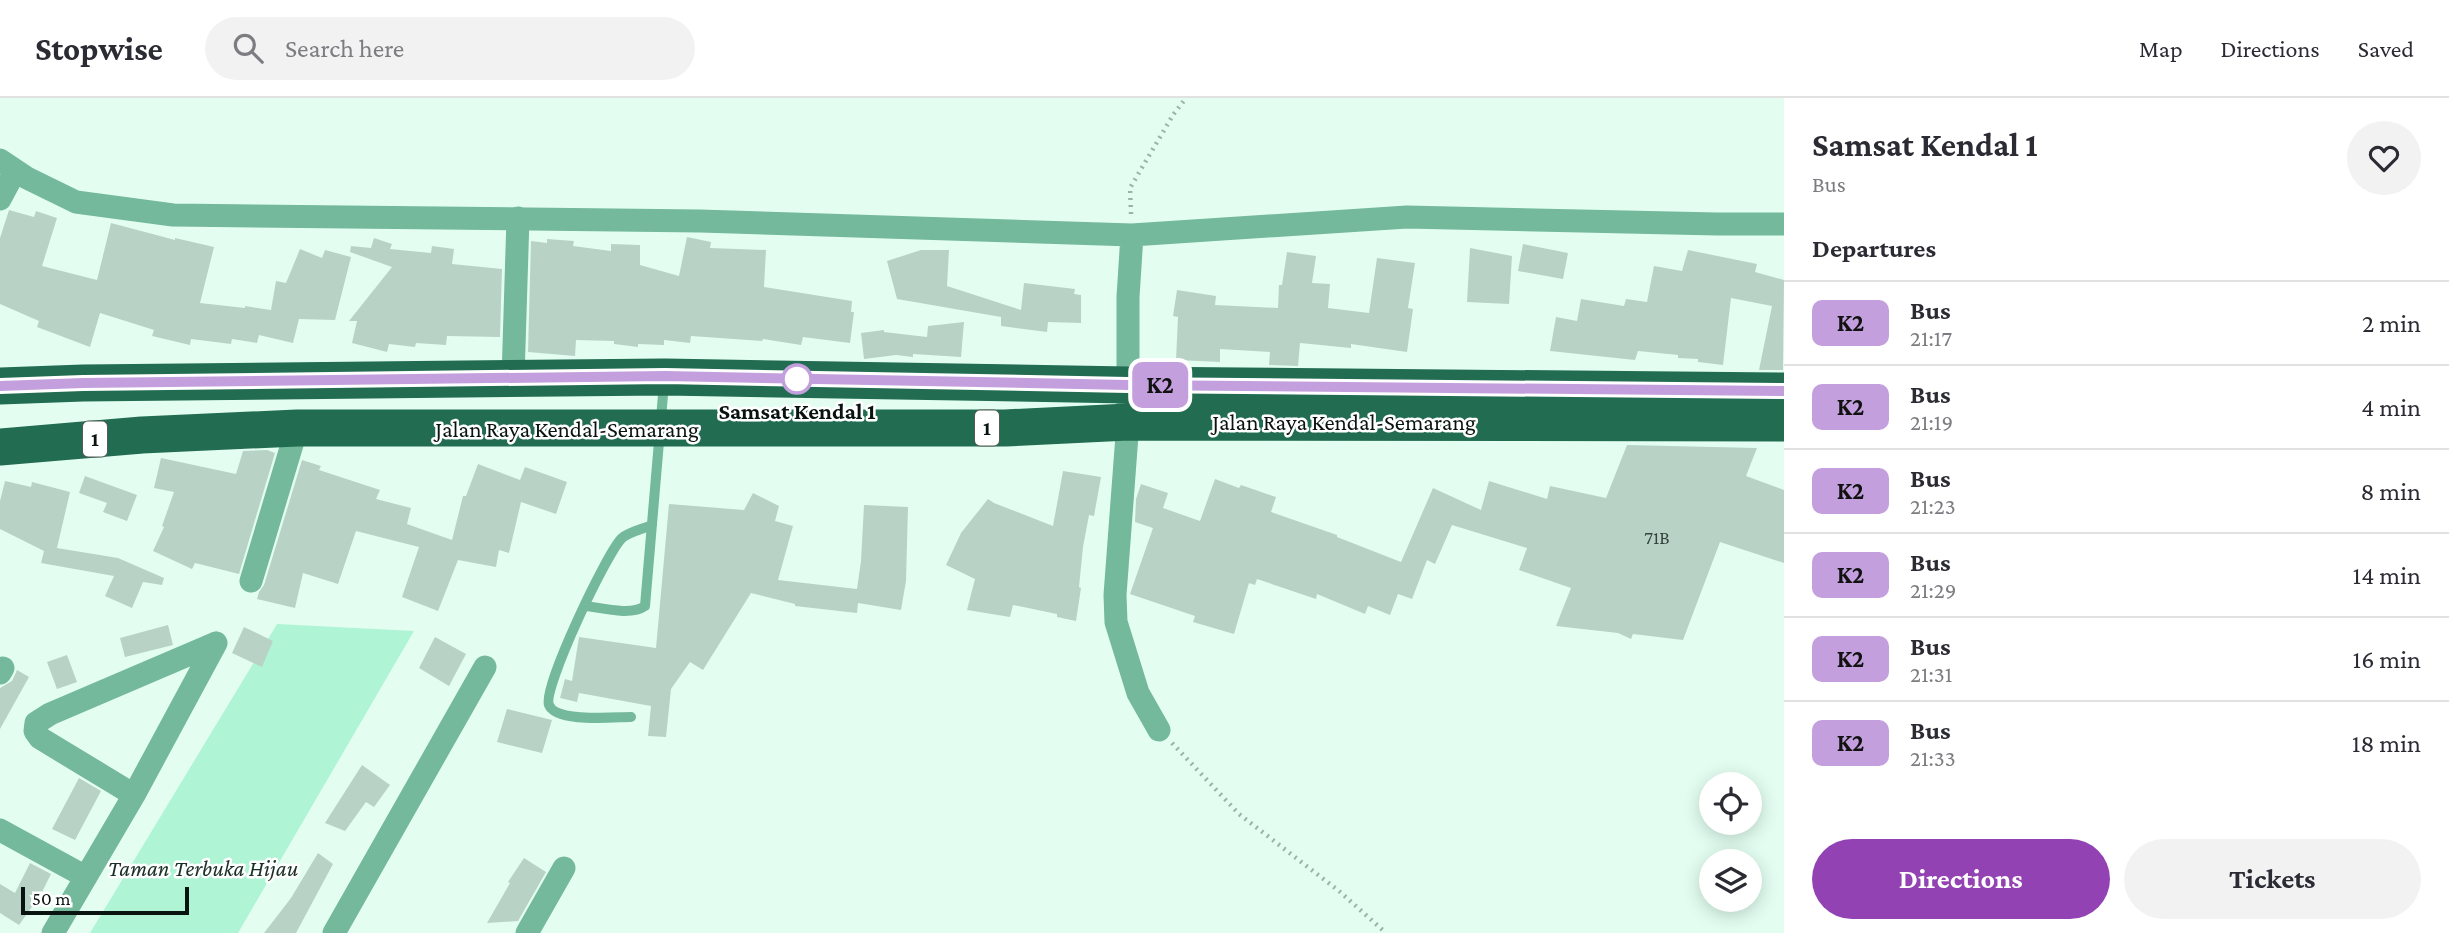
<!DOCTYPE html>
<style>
body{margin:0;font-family:"Crimson Pro",serif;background:#f2f2f3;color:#2b2b33;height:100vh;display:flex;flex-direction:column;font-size:26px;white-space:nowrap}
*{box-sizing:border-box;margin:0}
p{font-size:23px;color:#7c7c81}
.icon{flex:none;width:38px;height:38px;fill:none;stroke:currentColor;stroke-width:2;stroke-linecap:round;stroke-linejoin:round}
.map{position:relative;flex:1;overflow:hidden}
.drawer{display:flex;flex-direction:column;background:#fff;width:665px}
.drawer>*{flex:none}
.badge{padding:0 14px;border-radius:10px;font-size:24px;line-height:46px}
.controls{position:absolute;left:1699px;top:674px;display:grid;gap:14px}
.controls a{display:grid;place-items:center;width:63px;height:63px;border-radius:50%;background:#fff;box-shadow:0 4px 18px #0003;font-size:35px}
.scale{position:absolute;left:21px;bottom:18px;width:168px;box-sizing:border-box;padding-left:7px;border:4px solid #09130f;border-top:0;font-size:19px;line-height:24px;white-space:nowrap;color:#09130f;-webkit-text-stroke:5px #fff;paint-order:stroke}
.map>.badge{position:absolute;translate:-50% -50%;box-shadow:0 0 0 4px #fff}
h2{padding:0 28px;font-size:26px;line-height:63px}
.round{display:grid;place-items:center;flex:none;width:74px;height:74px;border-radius:37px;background:#f2f2f3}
.headline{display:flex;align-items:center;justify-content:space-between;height:119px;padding:0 28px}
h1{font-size:33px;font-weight:700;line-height:52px}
.action{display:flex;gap:14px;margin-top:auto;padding:14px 28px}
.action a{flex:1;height:80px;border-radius:42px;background:#9242b2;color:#fff;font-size:28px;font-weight:700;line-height:80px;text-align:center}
.action a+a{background:#f2f2f3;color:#2b2b33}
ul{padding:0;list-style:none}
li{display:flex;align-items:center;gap:21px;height:84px;padding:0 28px;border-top:2px solid #e1e1e2}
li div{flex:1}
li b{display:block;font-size:26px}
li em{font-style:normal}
li .badge{min-width:77px;font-weight:700;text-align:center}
header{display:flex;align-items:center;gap:42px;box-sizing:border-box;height:98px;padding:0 35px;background:#fff;border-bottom:2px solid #e1e1e2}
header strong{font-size:33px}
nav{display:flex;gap:38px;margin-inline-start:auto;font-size:24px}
.search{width:490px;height:63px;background:#f2f2f3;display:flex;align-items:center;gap:18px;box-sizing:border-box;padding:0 24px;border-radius:38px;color:#7c7c81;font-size:26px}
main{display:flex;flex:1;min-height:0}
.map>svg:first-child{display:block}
</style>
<header>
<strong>Stopwise</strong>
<div class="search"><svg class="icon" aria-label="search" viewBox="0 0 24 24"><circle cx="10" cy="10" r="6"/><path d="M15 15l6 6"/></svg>Search here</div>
<nav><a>Map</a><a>Directions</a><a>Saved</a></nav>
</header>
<main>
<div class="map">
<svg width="1784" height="835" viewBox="0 0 1784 835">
<rect width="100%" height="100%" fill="#e3fef1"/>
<!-- green -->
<path fill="#aff4d5" d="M 277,526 L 414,533 L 238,835 L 90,835 Z"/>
<!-- building -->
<path fill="#b8d3c6" d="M 9,112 L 34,119 L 36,113 L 57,120 L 42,168 L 97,182 L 111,125 L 175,142 L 175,140 L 214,149 L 200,205 L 245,210 L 245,208 L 271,212 L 276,183 L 286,185 L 300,151 L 322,160 L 325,152 L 351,159 L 335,222 L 299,221 L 293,245 L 259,237 L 257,245 L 232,241 L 231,246 L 191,241 L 190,247 L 152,238 L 154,232 L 100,215 L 90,249 L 37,229 L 39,223 L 0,206 L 0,140 Z
M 687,139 L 711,144 L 710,150 L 766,152 L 764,189 L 852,203 L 851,214 L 854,214 L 850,245 L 803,239 L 801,247 L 763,241 L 762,243 L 691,238 L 690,245 L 664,242 L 664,247 L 638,246 L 638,249 L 614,246 L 614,243 L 576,242 L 575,258 L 528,254 L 531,143 L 547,145 L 547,141 L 574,143 L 573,148 L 611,153 L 611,146 L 640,147 L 640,167 L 679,178 Z
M 374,140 L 392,146 L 390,151 L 431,155 L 432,148 L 454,151 L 452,166 L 502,171 L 500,239 L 447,238 L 446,247 L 416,245 L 415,249 L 389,246 L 387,254 L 352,245 L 357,223 L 349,223 L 392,169 L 350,154 L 351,148 L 371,150 Z
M 1523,146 L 1568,155 L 1563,181 L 1518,173 Z
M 1470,150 L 1512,158 L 1509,206 L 1467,204 Z
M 921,152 L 949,152 L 947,188 L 1021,212 L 1024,185 L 1075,191 L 1074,196 L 1081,197 L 1081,225 L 1048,224 L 1047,234 L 1001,228 L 1001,219 L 897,201 L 887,163 Z
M 1688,152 L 1757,166 L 1755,174 L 1784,182 L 1783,272 L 1759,272 L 1772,208 L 1731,200 L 1723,267 L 1698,264 L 1698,261 L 1678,260 L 1678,257 L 1638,253 L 1635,262 L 1550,253 L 1556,219 L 1577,223 L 1581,201 L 1624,208 L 1626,201 L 1647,204 L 1654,168 L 1682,173 Z
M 1287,154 L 1316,158 L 1312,185 L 1330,186 L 1328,210 L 1369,215 L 1377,160 L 1415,165 L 1408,210 L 1413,211 L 1407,254 L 1351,246 L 1351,250 L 1300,245 L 1298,268 L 1269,267 L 1270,254 L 1220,251 L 1220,264 L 1176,262 L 1178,219 L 1173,218 L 1177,192 L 1216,198 L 1215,207 L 1278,210 L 1279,187 L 1282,187 Z
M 964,224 L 961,259 L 913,256 L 913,259 L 896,257 L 864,261 L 861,235 L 884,232 L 884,234 L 927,239 L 928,228 Z
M 1627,347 L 1757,350 L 1746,378 L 1784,392 L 1784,465 L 1720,444 L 1683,542 L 1633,536 L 1631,541 L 1618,535 L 1556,528 L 1571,490 L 1519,472 L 1527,450 L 1452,427 L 1435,466 L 1427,462 L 1412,501 L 1398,496 L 1390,517 L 1368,508 L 1365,516 L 1317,496 L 1316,501 L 1257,481 L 1255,487 L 1249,485 L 1234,536 L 1193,524 L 1195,518 L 1130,496 L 1153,430 L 1135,424 L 1136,401 L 1141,386 L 1168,395 L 1163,410 L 1200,423 L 1215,381 L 1239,390 L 1241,387 L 1276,399 L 1271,414 L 1337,437 L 1337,439 L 1401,464 L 1433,390 L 1481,412 L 1489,383 L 1547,401 L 1550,388 L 1606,400 Z
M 267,352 L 275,355 L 239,476 L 195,465 L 192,471 L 153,453 L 164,429 L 162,428 L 174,394 L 154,390 L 161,360 L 236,376 L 243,353 Z
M 302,362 L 321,368 L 319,372 L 380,392 L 376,401 L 411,410 L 407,426 L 452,442 L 463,398 L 466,398 L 478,366 L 520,382 L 525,369 L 567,384 L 556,416 L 521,404 L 509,455 L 499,452 L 496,469 L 458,462 L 438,513 L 402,499 L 419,449 L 356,433 L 338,486 L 303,475 L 295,510 L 257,501 L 259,494 L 264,487 Z
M 1063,373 L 1101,379 L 1094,418 L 1089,417 L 1083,449 L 1079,489 L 1081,490 L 1076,523 L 1057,519 L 1057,516 L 1013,507 L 1010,519 L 967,512 L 975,481 L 946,467 L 961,435 L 988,401 L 994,405 L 1053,428 Z
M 85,378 L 137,397 L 127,423 L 103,414 L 107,405 L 79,395 Z
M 5,383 L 31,389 L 32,384 L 70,394 L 57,450 L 118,460 L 164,480 L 162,487 L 143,484 L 132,510 L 105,498 L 114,478 L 41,465 L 44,453 L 0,431 L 0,403 Z
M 753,395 L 779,408 L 775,423 L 793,428 L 778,482 L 857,491 L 861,463 L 864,407 L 908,409 L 906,483 L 901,512 L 858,505 L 857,515 L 795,508 L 795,506 L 751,495 L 703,572 L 690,564 L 671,591 L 666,639 L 648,638 L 651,608 L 579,595 L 577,604 L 560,600 L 565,581 L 572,583 L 579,539 L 656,550 L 669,406 L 744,412 Z
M 168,527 L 173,547 L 125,559 L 120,540 Z
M 244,529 L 273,543 L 262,569 L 232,555 Z
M 435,539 L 466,556 L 449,588 L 419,570 Z
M 67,557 L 77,584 L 57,591 L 47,564 Z
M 17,572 L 29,579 L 0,631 L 0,590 L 12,583 Z
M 507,611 L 552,622 L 542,655 L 497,644 Z
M 362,667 L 390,687 L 374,709 L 366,704 L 345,733 L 325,725 Z
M 79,680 L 101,693 L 75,742 L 52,731 Z
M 318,755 L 333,766 L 296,835 L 264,835 L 291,800 Z
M 524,760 L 546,774 L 518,823 L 487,825 L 510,785 L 508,784 Z
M 30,765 L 51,776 L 41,796 L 19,827 L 0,815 L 0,786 L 15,795 Z"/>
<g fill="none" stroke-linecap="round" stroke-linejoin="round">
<!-- path -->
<path stroke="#9db2a8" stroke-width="4.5" stroke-dasharray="2 5" stroke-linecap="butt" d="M 1131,116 L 1130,90 L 1173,17 L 1186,0
M 1172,645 L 1239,716 L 1339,793 L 1386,835"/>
<!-- service -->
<path stroke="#74b99b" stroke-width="10" d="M 586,508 C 602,510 631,518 645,508 L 664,285
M 631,619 C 614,619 556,625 549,607 C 542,591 607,454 622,440 C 629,434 643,431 652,427"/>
<!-- minor -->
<path stroke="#74b99b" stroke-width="23" d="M 0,62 L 27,80 L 76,104 L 173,117 L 700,123 L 1132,137 L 1407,119 L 1717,126 L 1784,126
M 0,101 L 15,73
M 1132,137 L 1128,199 L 1128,324 L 1115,497 L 1116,524 L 1138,595 L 1159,632
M 513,280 L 518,120
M 251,483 L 297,330
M 0,575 L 3,570
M 134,697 L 40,640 L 35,633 L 36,625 L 50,616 L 216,545
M 0,732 L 86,779
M 53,835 L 134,697 L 216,545
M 334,835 L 485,569
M 527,835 L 564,770"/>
<!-- trunk -->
<path stroke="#226c52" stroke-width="37" d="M 0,288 L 83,285 L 665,279 L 1128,287 L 1784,293
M 0,349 L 142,337 L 297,330 L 1005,330 L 1128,324 L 1784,325"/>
</g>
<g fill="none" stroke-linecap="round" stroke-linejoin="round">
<!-- line casing -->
<g stroke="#fff" stroke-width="16">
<path id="line" d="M 0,288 L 83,285 L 665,278 L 1128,287 L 1784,293"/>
</g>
<!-- line -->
<use href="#line" stroke="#c3a0dd" stroke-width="10"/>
</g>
<!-- markers -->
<circle fill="#fff" stroke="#c3a0dd" stroke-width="3.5" cx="797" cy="281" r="14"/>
<g text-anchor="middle" stroke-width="5" stroke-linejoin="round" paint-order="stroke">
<!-- number labels -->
<g font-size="19" fill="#35433d">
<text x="1657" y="446">71B</text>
</g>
<!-- shield labels -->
<g fill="#fff" stroke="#535a57" stroke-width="2">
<rect x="975" y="312.5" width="24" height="35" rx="5"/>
<rect x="83" y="323.5" width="24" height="35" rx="5"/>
</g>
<g font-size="21" font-weight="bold" fill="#09130f">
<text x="987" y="337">1</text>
<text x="95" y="348">1</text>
</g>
<!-- stop labels -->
<g font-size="23" font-weight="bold" fill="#09130f" stroke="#fff">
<text x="797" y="321">Samsat Kendal 1</text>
</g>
<!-- street labels -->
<g font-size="23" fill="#09130f" stroke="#fff">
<text x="1344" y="332">Jalan Raya Kendal-Semarang</text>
<text x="567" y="339">Jalan Raya Kendal-Semarang</text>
</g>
<!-- park labels -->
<g font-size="23" font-style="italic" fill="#1a2f26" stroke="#fff">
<text x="203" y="778">Taman Terbuka Hijau</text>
</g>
</g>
</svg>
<div class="controls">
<a><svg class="icon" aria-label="locate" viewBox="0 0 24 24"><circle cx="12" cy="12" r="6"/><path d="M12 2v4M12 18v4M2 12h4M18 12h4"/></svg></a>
<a><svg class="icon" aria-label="layers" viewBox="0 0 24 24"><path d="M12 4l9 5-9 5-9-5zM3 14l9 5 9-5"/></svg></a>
</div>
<div class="scale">50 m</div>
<b class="badge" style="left:1160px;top:287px;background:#c3a0dd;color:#111">K2</b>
</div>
<section class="drawer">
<div class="headline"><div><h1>Samsat Kendal 1</h1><p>Bus</p></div><a class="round"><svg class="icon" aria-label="heart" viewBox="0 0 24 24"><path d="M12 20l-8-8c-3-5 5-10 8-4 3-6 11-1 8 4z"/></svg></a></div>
<h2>Departures</h2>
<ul>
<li><span class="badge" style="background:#c3a0dd;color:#111">K2</span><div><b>Bus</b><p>21:17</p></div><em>2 min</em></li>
<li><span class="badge" style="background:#c3a0dd;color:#111">K2</span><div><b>Bus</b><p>21:19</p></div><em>4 min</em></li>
<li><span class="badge" style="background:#c3a0dd;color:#111">K2</span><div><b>Bus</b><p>21:23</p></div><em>8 min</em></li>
<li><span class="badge" style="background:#c3a0dd;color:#111">K2</span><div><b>Bus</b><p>21:29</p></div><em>14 min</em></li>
<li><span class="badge" style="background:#c3a0dd;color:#111">K2</span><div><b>Bus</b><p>21:31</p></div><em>16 min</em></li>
<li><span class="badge" style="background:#c3a0dd;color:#111">K2</span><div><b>Bus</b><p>21:33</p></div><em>18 min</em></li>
</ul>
<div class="action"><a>Directions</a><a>Tickets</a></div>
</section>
</main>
